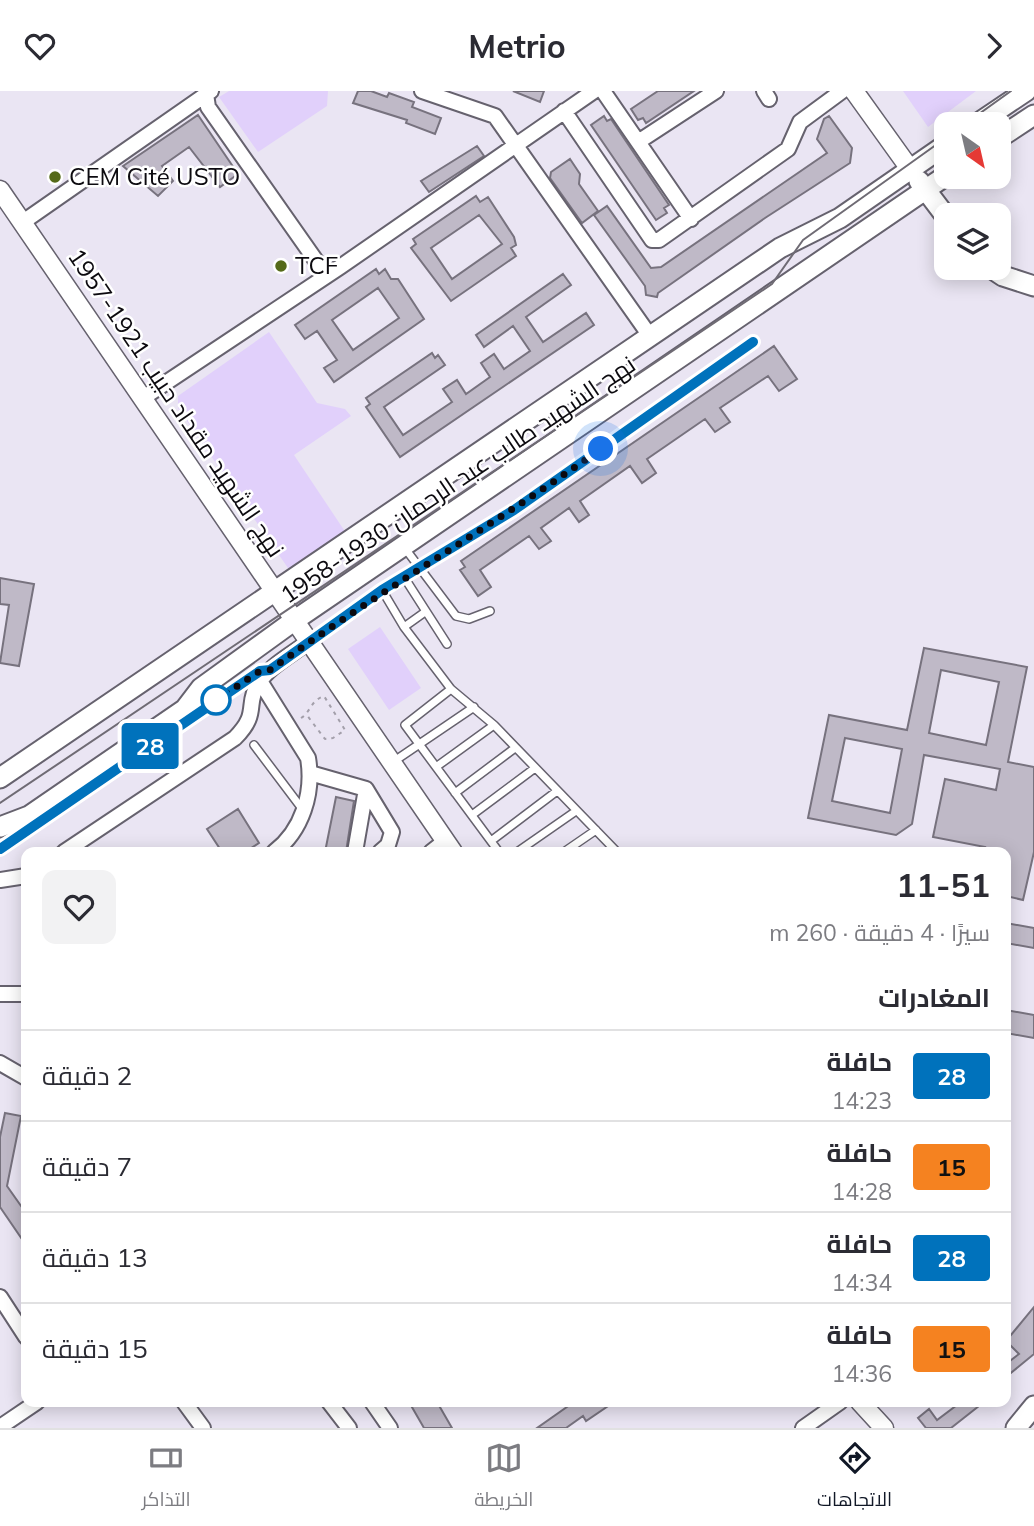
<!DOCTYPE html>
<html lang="ar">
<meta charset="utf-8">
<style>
body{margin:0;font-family:Mulish,Cairo,sans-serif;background:#f2f2f3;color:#2b2b33;direction:rtl;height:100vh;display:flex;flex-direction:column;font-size:26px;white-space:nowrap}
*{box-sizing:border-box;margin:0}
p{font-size:23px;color:#7c7c81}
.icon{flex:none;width:38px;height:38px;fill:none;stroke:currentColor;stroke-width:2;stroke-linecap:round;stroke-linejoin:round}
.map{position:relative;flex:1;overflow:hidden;direction:ltr}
.side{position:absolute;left:21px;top:756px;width:990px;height:560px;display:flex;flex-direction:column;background:#fff;border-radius:14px;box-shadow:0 4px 18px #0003;direction:rtl}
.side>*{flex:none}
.badge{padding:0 14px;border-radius:5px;font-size:24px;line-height:46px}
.needle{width:46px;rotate:146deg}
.buttons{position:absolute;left:934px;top:21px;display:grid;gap:14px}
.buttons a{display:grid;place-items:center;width:77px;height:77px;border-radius:14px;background:#fff;box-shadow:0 4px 18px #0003;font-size:35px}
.you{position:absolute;width:35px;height:35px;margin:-18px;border:5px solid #fff;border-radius:50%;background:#1a73e8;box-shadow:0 0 0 10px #1a73e833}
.map>.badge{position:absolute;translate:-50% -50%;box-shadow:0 0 0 4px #fff}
h2{padding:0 21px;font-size:26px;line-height:63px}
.round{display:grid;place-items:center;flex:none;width:74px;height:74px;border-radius:14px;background:#f2f2f3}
.head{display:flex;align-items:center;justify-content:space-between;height:119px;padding:0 21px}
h1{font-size:33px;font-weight:700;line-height:52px}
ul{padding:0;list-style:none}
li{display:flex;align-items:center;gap:21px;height:91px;padding:0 21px;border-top:2px solid #e1e1e2}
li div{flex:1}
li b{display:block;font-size:26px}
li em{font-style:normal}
li .badge{min-width:77px;font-weight:700;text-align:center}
header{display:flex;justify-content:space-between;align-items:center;height:91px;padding:0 21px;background:#fff;font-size:32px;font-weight:700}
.menu{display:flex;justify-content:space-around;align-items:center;height:98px;border-top:2px solid #e1e1e2;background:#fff;font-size:19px;color:#7c7c81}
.menu a{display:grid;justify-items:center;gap:4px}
.menu .active{color:#111827}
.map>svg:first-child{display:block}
</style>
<header><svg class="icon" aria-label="forward" viewBox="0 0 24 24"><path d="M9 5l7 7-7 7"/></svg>Metrio<svg class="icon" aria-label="heart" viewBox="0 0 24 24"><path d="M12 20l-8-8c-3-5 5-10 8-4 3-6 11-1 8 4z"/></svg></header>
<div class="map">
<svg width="1034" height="1337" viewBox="0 0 1034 1337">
<rect width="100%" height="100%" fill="#eae5f3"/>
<!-- green -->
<path fill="#e1d0fb" d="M 229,0 L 328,0 L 327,15 L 258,61 L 219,6 Z
M 903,0 L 976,0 L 928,36 Z
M 269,241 L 317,312 L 345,318 L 351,325 L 294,364 L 346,442 L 290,480 L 178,317 L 178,305 Z
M 380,536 L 421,597 L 389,619 L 348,558 Z"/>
<!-- building -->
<path fill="#bfb9c7" stroke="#77727e" stroke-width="2" fill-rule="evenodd" d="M 358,0 L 371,0 L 387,6 L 389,2 L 414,11 L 412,16 L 441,27 L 435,43 L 406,32 L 407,29 L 353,12 Z
M 513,0 L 544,0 L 540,11 Z
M 658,0 L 694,0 L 646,32 L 643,27 L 638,29 L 631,18 Z
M 198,24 L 238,83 L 220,96 L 189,56 L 162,75 L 173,90 L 158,105 L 123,75 Z
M 604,25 L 607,30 L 611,28 L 669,114 L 664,117 L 667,122 L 656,129 L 591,34 Z
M 829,25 L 852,57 L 850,72 L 765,127 L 658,202 L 657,206 L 646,204 L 645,195 L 594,124 L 607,115 L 651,177 L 661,176 L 827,62 L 817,48 L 824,28 Z
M 477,55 L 484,65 L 429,101 L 421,90 Z
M 570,68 L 580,83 L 579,93 L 598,120 L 582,132 L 550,87 L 551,81 Z
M 476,105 L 480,111 L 488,106 L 514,146 L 516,154 L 511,157 L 516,165 L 451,210 L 411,157 L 416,153 L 413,148 ZM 479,124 L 502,153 L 452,188 L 431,157 Z
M 376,178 L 379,183 L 385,178 L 391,188 L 398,188 L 424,228 L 334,291 L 324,277 L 337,269 L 317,240 L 305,248 L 295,234 ZM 378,197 L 399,227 L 353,259 L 332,229 Z
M 563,183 L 571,194 L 526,226 L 543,251 L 586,222 L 594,234 L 400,366 L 366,316 L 370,313 L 366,307 L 432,262 L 435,267 L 438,264 L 445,274 L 384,316 L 403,344 L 452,311 L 443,298 L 457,289 L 466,303 L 490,286 L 481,272 L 494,263 L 504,278 L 530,260 L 513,235 L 484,256 L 476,244 Z
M 774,255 L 797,288 L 779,300 L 768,285 L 720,317 L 730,331 L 715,341 L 705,328 L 647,368 L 656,382 L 642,392 L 630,375 L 580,410 L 589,424 L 579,431 L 569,417 L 541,437 L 551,450 L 539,458 L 529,445 L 480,479 L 491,496 L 478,505 L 460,479 L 465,476 L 461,470 Z
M 0,487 L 34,493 L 19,575 L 0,572 L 9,514 L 0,513 Z
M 924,557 L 1027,576 L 1008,671 L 1034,676 L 1034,761 L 1023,809 L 1006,805 L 1006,761 L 983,761 L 985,756 L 933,746 L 945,688 L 996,699 L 1000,678 L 924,664 L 912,733 L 896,744 L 808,727 L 829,624 L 907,639 ZM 941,579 L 999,591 L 986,654 L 929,642 ZM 845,647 L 902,658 L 890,722 L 832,710 Z
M 336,706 L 354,710 L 346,761 L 325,761 Z
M 238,718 L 259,752 L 245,761 L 222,761 L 207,738 Z
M 1006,832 L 1034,837 L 1034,857 L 1006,852 Z
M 1006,919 L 1034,924 L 1034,947 L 1006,942 Z
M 5,1022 L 21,1025 L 7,1095 L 26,1122 L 26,1154 L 0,1116 L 0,1046 Z
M 1034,1216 L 1034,1263 L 1006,1286 L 1006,1273 L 1019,1263 L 1006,1250 Z
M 409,1311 L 437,1311 L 452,1337 L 424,1337 Z
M 574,1311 L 614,1311 L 586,1330 L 583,1325 L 566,1337 L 537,1337 Z
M 961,1311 L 984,1311 L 951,1337 L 926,1337 L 918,1327 L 929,1318 L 937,1329 Z"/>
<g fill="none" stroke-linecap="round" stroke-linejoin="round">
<!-- service casing -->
<g stroke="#66626e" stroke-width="10">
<path id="service" d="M 404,456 L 456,525 L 469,528 L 490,520
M 404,486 L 447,553
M 382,499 L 404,536 L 451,598 L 494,634 L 617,761
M 404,536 L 425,521
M 310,550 L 382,499 L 514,419 L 753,251
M 451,598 L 405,634 L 499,761
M 254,654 L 303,719
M 393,671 L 474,616
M 436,676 L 494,634
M 455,702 L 515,657
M 472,724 L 535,677
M 491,750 L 557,700
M 0,758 L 260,580 L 269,579
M 517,761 L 576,720
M 564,761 L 596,739"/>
</g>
<!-- minor casing -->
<g stroke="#66626e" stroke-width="18">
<path id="minor" d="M 422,0 L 495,25 L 650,245
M 603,0 L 691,128
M 764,0 L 769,8
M 206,3 L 208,16 L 326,184
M 564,20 L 652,149 L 659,149 L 788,58 L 800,31 L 842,0
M 638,51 L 716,0
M 23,131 L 211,0
M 143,307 L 340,176 L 594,0
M 260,590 L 308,667 C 314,702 302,740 274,761
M 310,682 L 366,698 L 392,741 L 388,754 L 380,761
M 64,761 L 235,647 C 260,622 245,614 258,593 C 269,575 293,563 309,550
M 355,761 L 366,698
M 431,761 L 445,750
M 0,789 L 26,785
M 0,903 L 26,903
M 0,972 L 26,987
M 0,1206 L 26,1246
M 184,1311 L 203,1337
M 329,1311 L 349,1337
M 372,1311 L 390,1337
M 0,1336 L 37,1311
M 803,1337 L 840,1311"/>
</g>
<!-- tertiary casing -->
<g stroke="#66626e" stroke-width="21">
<path id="tertiary" d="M 854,0 L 910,78
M 0,99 L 453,761
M 860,1311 L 884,1337"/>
</g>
<!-- secondary casing -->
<g stroke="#66626e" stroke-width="23">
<path id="secondary" d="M 977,33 L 1026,0
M 999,47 L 1034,24
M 919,90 L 947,127
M 991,177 L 1003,185 L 1034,195
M 0,687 L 780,157 L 840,127 L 947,53
M 0,736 L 29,725 L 185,618 L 201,597 L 295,529 L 947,84
M 1016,1337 L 1034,1315"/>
</g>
<!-- path -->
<path stroke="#a39faa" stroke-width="2" stroke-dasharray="3.5 5" stroke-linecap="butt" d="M 301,627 C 311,621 310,610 324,605 L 345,639 L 333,647 L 325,648 L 306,623"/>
<!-- service -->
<use href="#service" stroke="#fff" stroke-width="7"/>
<!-- minor -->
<use href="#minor" stroke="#fff" stroke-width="14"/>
<!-- tertiary -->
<use href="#tertiary" stroke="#fff" stroke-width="18"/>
<!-- secondary -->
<use href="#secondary" stroke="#fff" stroke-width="19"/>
<!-- tram -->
<path stroke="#6f6b74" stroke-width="2" d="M 965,33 L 1011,0
M 0,712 L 772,193 L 803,149 L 947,46"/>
</g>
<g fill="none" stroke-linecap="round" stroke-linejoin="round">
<!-- line casing -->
<g stroke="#fff" stroke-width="16">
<path id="line" d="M 0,758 L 260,580 L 270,579 L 382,499 L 514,419 L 753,251"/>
</g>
<!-- line -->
<use href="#line" stroke="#0072bc" stroke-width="10"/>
<!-- walk -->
<path stroke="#0c0a0f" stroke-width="7" stroke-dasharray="0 12.6" d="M 216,609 L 260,580 L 270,579 C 378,501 492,435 601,358"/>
</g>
<!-- markers -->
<g fill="#556a19" stroke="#fff" stroke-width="2.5">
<circle cx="55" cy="86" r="7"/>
<circle cx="281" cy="175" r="7"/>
</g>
<circle fill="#fff" stroke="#0072bc" stroke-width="3.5" cx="216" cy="609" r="14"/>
<g text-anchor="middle" stroke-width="5" stroke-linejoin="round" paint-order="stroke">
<!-- poi labels -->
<g font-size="24" fill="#0c0a0f" stroke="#fff" text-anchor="start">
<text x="69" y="94">CEM Cité USTO</text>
<text x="295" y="183">TCF</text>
</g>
<!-- street labels -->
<g font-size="24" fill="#0c0a0f" stroke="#fff">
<text transform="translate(176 312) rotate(56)" y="8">نهج الشهيد مقداد حبيب 1921-1957</text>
<text transform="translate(458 389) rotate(-34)" y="8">نهج الشهيد طالب عبد الرحمان 1930-1958</text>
</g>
</g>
</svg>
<div class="buttons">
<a><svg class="needle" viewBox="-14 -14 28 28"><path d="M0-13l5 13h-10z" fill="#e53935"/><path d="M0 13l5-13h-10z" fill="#7c7c81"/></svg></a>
<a><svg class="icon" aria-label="layers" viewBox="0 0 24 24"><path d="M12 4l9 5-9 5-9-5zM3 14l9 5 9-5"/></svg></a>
</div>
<div class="you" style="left:601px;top:358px"></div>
<b class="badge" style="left:150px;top:655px;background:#0072bc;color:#fff">28</b>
<section class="side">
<div class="head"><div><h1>11-51</h1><p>سيرًا · 4 دقيقة · 260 m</p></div><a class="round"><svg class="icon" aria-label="heart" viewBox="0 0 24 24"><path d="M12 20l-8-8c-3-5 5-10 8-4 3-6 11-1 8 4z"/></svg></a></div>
<h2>المغادرات</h2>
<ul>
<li><span class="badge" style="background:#0072bc;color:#fff">28</span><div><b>حافلة</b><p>14:23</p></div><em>2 دقيقة</em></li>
<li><span class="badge" style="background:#f58220;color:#111">15</span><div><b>حافلة</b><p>14:28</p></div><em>7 دقيقة</em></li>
<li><span class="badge" style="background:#0072bc;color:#fff">28</span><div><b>حافلة</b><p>14:34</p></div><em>13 دقيقة</em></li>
<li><span class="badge" style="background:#f58220;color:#111">15</span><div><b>حافلة</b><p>14:36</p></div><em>15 دقيقة</em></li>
</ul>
</section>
</div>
<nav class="menu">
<a class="active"><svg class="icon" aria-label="directions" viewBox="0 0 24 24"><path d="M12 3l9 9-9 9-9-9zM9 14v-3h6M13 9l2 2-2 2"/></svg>الاتجاهات</a>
<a><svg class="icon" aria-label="map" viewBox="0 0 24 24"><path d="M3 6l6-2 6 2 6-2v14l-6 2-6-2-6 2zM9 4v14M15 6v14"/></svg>الخريطة</a>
<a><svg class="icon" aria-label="tickets" viewBox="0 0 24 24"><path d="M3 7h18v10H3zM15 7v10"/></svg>التذاكر</a>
</nav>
